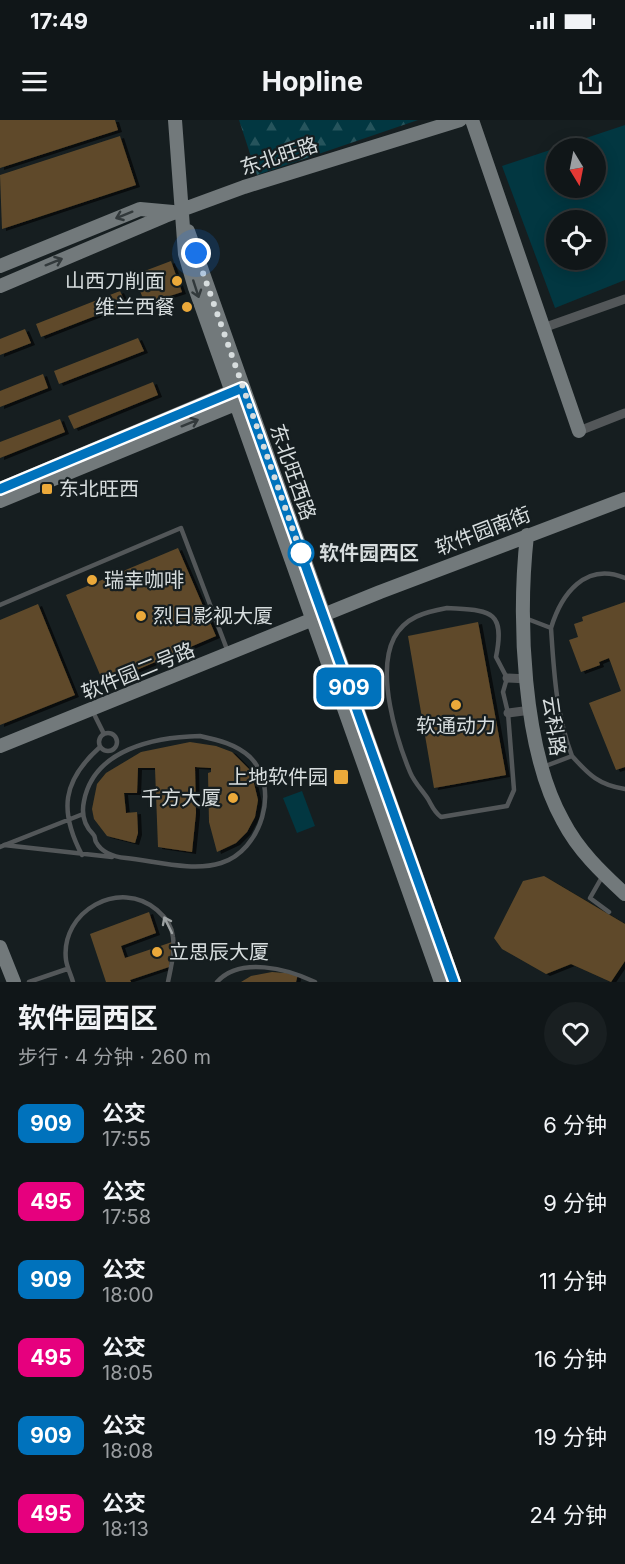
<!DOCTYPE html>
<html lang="zh">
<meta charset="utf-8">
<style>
body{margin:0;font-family:Inter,"Noto Sans SC",sans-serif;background:#191f21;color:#f1f3f6;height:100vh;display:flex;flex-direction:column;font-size:22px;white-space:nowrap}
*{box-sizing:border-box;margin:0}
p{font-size:20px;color:#9c9fa2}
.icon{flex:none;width:33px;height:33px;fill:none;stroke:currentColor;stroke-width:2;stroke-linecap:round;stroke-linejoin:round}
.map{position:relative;height:862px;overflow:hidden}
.panel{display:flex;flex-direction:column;background:#101618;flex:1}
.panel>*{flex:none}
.badge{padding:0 12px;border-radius:9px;font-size:21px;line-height:39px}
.needle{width:39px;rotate:170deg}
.tools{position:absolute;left:546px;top:18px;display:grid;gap:12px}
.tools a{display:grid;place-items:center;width:60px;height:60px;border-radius:50%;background:#101618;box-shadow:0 3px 15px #0003,0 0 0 2px #303537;font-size:30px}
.you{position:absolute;width:30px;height:30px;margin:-15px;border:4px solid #fff;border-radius:50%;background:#1a73e8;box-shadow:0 0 0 9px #1a73e833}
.map>.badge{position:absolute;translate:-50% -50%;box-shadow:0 0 0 3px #fff}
.round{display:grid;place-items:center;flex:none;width:63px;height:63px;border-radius:32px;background:#191f21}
.head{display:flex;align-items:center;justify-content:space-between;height:102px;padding:0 18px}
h1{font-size:28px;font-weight:700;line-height:45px}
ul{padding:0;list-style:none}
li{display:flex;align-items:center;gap:18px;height:78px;padding:0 18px}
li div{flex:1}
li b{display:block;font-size:22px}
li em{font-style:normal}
li .badge{min-width:66px;font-weight:700;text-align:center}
.status{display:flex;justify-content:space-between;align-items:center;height:42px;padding:0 30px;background:#101618;direction:ltr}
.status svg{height:16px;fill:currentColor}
header{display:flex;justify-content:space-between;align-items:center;height:78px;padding:0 18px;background:#101618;font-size:27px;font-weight:700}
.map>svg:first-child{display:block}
</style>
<div class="status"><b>17:49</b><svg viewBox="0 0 49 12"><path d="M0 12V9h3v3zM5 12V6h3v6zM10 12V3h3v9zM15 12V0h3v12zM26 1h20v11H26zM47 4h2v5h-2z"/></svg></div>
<header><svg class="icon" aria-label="menu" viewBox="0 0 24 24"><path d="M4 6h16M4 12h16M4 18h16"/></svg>Hopline<svg class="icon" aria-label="share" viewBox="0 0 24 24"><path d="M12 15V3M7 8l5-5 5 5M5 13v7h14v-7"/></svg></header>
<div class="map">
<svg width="625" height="862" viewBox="0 0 625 862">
<defs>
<pattern id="forest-firs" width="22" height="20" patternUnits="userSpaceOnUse" patternTransform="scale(1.5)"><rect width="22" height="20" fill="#023741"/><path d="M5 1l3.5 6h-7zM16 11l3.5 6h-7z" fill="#26545c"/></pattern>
<filter id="shadow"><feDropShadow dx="4" dy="2" stdDeviation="0" flood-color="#0009"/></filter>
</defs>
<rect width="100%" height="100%" fill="#161e20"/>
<!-- grass -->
<path fill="#023741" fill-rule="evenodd" d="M 625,5 L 625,160 L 555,188 L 502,46 ZM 556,28 L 596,28 L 596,68 L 556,68 ZM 556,100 L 596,100 L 596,140 L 556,140 Z
M 302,671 L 315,706 L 297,713 L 283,678 Z"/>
<!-- forest -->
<path fill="url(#forest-firs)" d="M 239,0 L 418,0 L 257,55 Z"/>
<!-- building -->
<path fill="#5f4a2a" filter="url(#shadow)" d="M 0,0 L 115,0 L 118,10 L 0,48 Z
M 120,16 L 136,65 L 2,109 L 0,55 Z
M 171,141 L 182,172 L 145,184 L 134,155 Z
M 120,171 L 126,184 L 41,217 L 36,204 Z
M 25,209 L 31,223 L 0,235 L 0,219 Z
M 138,218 L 144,231 L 59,264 L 54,251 Z
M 43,254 L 48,268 L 0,287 L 0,271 Z
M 153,262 L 158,275 L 74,309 L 68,296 Z
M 60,299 L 65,312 L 0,338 L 0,322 Z
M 178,428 L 216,516 L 104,564 L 66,475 Z
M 625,482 L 625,647 L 616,650 L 589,583 L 621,571 L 609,538 L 599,542 L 600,545 L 581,552 L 569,520 L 578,517 L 574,504 L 583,501 L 582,497 Z
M 38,484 L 75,575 L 0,605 L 0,500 Z
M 478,502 L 506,655 L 434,668 L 408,516 Z
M 190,622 L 216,626 L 232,632 L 251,651 L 258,680 L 255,697 L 247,712 L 236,723 L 217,732 L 209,702 L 208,653 L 211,652 L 211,648 L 195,647 L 196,693 L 192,732 L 158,727 L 155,648 L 138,648 L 137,673 L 124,673 L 126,693 L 137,692 L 138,713 L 135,723 L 107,716 L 94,699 L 92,689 L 97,664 L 106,653 L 141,632 Z
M 544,756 L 625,804 L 625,841 L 611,862 L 571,844 L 546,854 L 502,829 L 494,818 L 523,761 Z
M 149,792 L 156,813 L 121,826 L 125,838 L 172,822 L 169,847 L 130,860 L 131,862 L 106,862 L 90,814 Z
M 272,852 L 298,854 L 296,862 L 241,862 L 251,856 Z"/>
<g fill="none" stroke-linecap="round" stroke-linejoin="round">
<!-- lane -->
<path stroke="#535759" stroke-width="4.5" d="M 0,485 L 181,408 L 228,532
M 447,488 C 488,491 506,488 496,537 L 507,558 L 503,572 L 508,593 L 514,670 L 507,686 L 441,697 C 434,692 432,686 428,679 C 422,670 414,662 410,652 C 396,618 376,553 394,518 C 405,497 425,492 447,488 Z
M 525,498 L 551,508 C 561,475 585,441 625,458
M 551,508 C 554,553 556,594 572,636
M 93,592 L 104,614
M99 622a9 9 0 1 1 18 0a9 9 0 1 1-18 0Z
M 200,616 C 218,620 236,624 250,637 C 281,668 261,731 221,743 C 193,752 155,741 126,738 C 115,737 102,733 96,722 C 94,718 96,717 93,714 C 84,705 81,695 84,681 C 94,629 155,617 200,616 Z
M 543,647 L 572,636 C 589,655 599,665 625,669
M 4,725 L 112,737
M 0,727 L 83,694
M 82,735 C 59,691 62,661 100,627
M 602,757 L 590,778 L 609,792
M 29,862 L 67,849
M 73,862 C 71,855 67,847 66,840 C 60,791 120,758 157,790 C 164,796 172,806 173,817 C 175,832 171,847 168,862
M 217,862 C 240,836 288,849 315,862"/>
<!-- street -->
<path stroke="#535759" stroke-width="9" d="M 543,208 L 625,179
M 579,311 L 625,293
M 507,558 L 528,559
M 508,593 L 531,590"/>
<!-- secondary -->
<path stroke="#72797b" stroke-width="14" d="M 175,0 L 185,134 L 195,168 L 441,862
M 472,0 L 579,311
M 188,111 L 454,862
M 0,146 L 140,89 L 173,92
M 0,166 L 165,96 L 244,67 L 460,0
M 0,369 L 240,268
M 0,381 L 245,280
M 527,415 C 518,497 522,628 563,701 C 578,730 601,752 625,774
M 0,626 L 380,472 L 625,379
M 0,827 L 14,862"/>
</g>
<!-- one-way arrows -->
<defs><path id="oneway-shaft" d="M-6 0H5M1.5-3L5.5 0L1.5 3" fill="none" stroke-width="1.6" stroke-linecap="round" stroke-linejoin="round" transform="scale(1.5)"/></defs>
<g stroke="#32393b">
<use href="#oneway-shaft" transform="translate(124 95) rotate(158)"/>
<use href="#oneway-shaft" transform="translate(54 142) rotate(-22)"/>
<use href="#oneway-shaft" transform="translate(196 169) rotate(72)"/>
<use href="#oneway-shaft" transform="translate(190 303) rotate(-22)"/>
</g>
<use stroke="#9ca1a2" href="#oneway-shaft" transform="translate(168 805) rotate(-116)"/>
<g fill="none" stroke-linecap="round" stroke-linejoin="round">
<!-- line casing -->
<g stroke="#fff" stroke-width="14">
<path id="line" d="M 0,369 L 242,268 L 454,862"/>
</g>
<!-- line -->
<use href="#line" stroke="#0072bc" stroke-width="9"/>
<!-- walk -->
<path stroke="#d7ddde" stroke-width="6" stroke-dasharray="0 10.8" d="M 196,133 L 301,433"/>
</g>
<!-- markers -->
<g fill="#eba93a" stroke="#161e20" stroke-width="2">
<circle cx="177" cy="161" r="6"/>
<circle cx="187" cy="187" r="6"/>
<rect x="41" y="363" width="12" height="12" rx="3"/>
<circle cx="92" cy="460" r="6"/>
<circle cx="141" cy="496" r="6"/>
<circle cx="456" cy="585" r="6"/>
<rect x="333" y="649" width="16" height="16" rx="3"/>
<circle cx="233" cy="678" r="6"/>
<circle cx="157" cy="832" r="6"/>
</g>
<circle fill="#fff" stroke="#0072bc" stroke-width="3" cx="301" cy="433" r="12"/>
<g text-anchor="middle" stroke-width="4.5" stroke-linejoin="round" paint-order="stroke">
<!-- street labels -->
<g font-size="20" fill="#d7ddde" stroke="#161e20">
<text transform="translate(279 36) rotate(-18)" y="7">东北旺路</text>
<text transform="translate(293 352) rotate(71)" y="7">东北旺西路</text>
<text transform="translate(483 411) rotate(-21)" y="7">软件园南街</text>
<text transform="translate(138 551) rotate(-22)" y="7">软件园二号路</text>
<text transform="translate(554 606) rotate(82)" y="7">云科路</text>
</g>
<!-- poi labels -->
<g font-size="20" fill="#d7ddde" stroke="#161e20" text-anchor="end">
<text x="165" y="168">山西刀削面</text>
<text x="175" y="194">维兰西餐</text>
<text x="59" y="376" text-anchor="start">东北旺西</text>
<text x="104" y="467" text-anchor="start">瑞幸咖啡</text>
<text x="153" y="503" text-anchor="start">烈日影视大厦</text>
<text x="456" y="613" text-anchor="middle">软通动力</text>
<text x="328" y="664">上地软件园</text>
<text x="221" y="685">千方大厦</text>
<text x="169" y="839" text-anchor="start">立思辰大厦</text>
</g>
<!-- stop labels -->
<g font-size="20" font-weight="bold" fill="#d7ddde" stroke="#161e20" text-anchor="start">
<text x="319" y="440">软件园西区</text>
</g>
</g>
</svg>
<div class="tools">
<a><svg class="needle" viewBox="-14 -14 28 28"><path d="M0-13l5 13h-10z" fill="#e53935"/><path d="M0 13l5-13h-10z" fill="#9c9fa2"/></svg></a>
<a><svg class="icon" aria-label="locate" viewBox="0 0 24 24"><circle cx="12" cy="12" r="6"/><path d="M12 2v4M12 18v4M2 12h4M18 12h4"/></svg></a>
</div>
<div class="you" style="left:196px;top:133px"></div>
<b class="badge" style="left:349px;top:567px;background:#0072bc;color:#fff">909</b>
</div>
<section class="panel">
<div class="head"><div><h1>软件园西区</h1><p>步行 · 4 分钟 · 260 m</p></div><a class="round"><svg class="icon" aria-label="heart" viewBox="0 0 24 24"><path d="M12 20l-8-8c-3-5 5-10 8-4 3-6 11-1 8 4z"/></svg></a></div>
<ul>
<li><span class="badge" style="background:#0072bc;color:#fff">909</span><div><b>公交</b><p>17:55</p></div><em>6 分钟</em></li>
<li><span class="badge" style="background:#e6007e;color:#fff">495</span><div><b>公交</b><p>17:58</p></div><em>9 分钟</em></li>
<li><span class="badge" style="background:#0072bc;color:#fff">909</span><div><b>公交</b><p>18:00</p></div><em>11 分钟</em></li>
<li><span class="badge" style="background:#e6007e;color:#fff">495</span><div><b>公交</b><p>18:05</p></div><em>16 分钟</em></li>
<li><span class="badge" style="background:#0072bc;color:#fff">909</span><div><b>公交</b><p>18:08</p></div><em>19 分钟</em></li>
<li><span class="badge" style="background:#e6007e;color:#fff">495</span><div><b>公交</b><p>18:13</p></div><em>24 分钟</em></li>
</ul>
</section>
